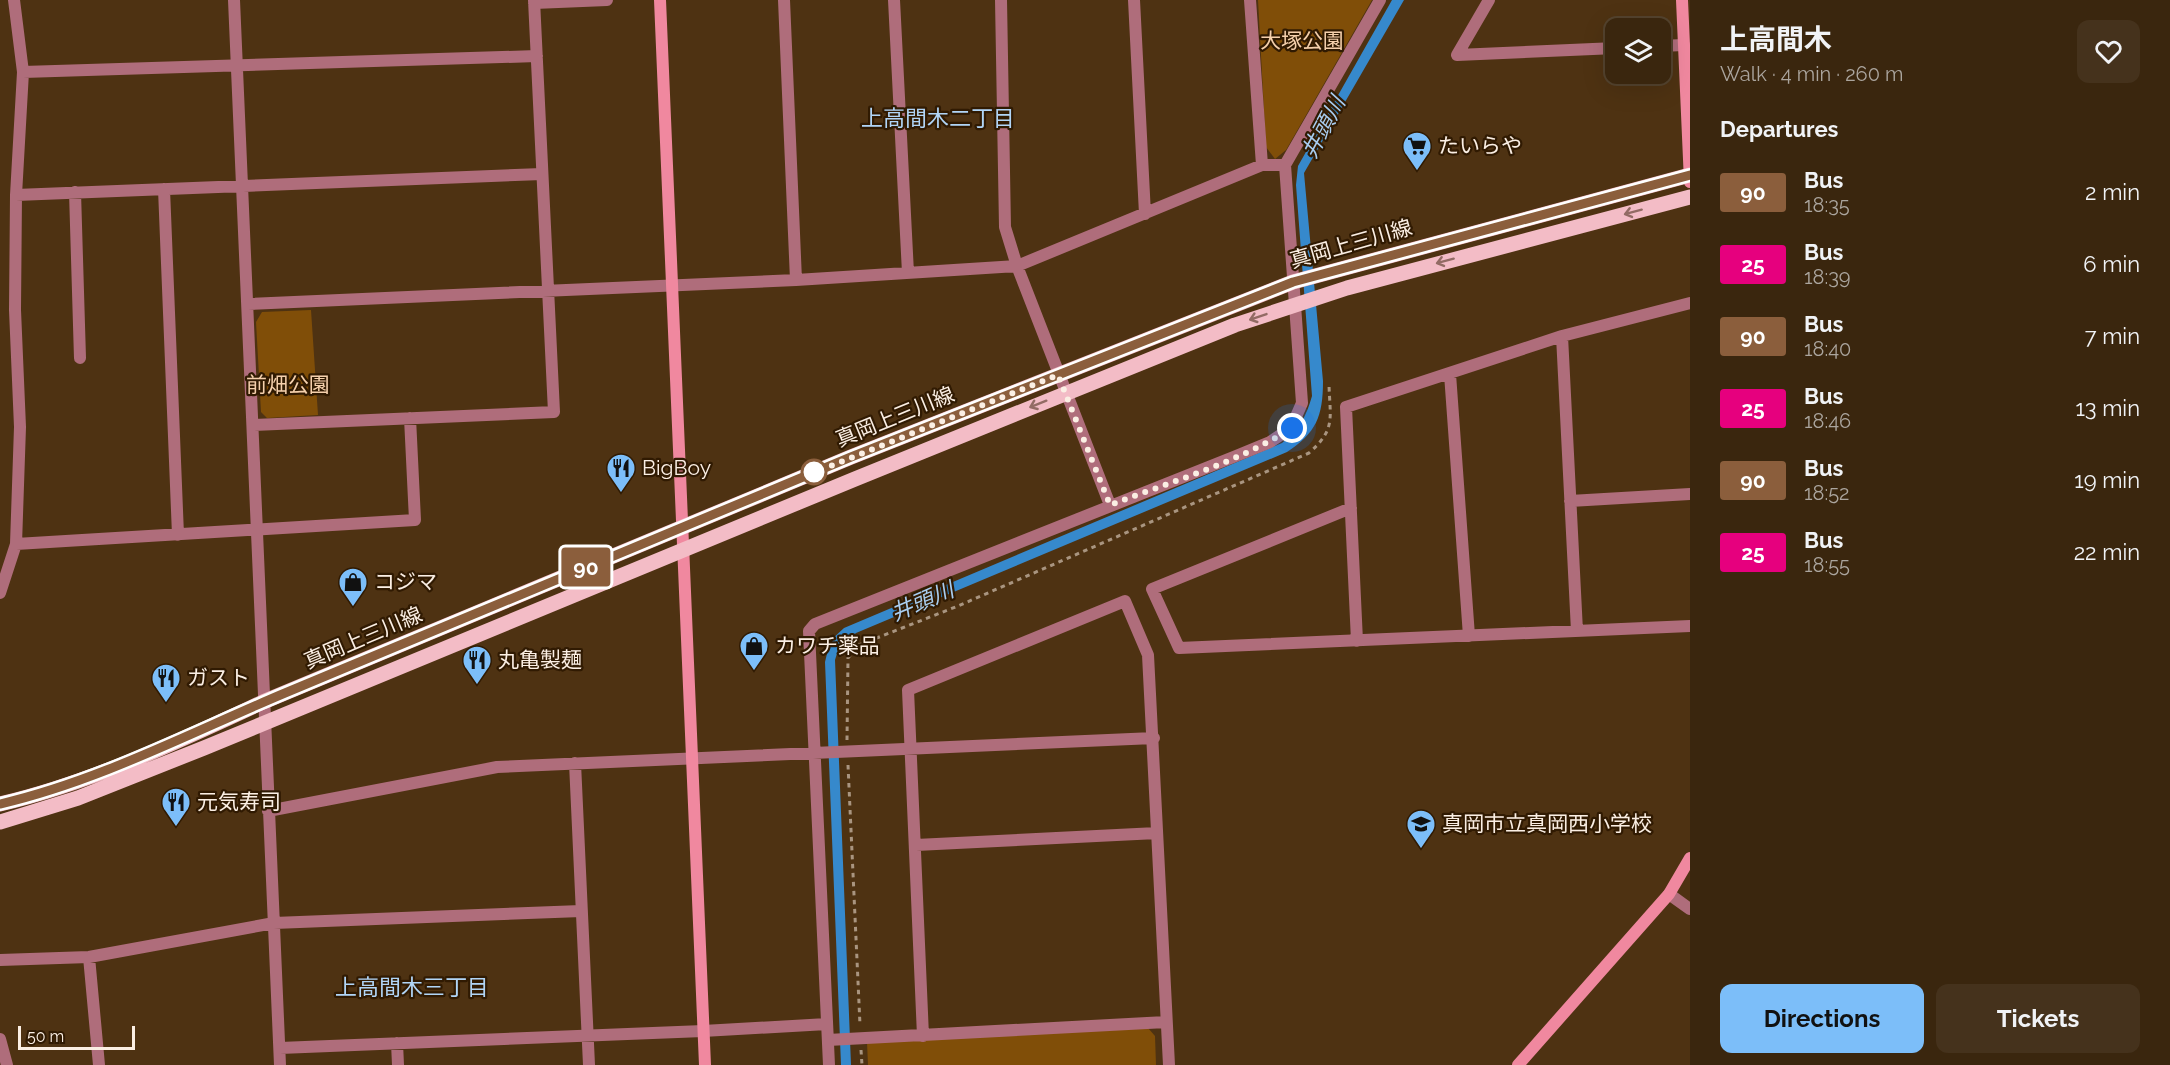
<!DOCTYPE html>
<meta charset="utf-8">
<style>
body{margin:0;font-family:Raleway,"Noto Sans JP",sans-serif;background:#45321c;color:#f1f3f6;height:100vh;display:flex;flex-direction:column;font-size:22px;white-space:nowrap}
*{box-sizing:border-box;margin:0}
p{font-size:20px;color:#aba59e}
.icon{flex:none;width:33px;height:33px;fill:none;stroke:currentColor;stroke-width:2;stroke-linecap:round;stroke-linejoin:round}
.map{position:relative;flex:1;overflow:hidden}
.side{display:flex;flex-direction:column;background:#3a260e;width:480px}
.side>*{flex:none}
.badge{padding:0 12px;border-radius:4px;font-size:21px;line-height:39px}
.buttons{position:absolute;left:1605px;top:18px;display:grid;gap:12px}
.buttons a{display:grid;place-items:center;width:66px;height:66px;border-radius:12px;background:#3a260e;box-shadow:0 6px 24px #0002,0 0 0 2px #54432e;font-size:30px}
.scale{position:absolute;left:18px;bottom:15px;width:117px;box-sizing:border-box;padding-left:6px;border:3px solid #fbefe4;border-top:0;font-size:16px;line-height:21px;white-space:nowrap;color:#fbefe4;-webkit-text-stroke:4px #301a02;paint-order:stroke}
.you{position:absolute;width:30px;height:30px;margin:-15px;border:4px solid #fff;border-radius:50%;background:#1a73e8;box-shadow:0 0 0 9px #1a73e833}
.map>.badge{position:absolute;translate:-50% -50%;box-shadow:0 0 0 3px #fff}
h2{padding:0 30px;font-size:22px;line-height:54px}
.round{display:grid;place-items:center;flex:none;width:63px;height:63px;border-radius:12px;background:#45321c}
.summary{display:flex;align-items:center;justify-content:space-between;height:102px;padding:0 30px}
h1{font-size:28px;font-weight:700;line-height:45px}
.action{display:flex;gap:12px;margin-top:auto;padding:12px 30px}
.action a{flex:1;height:69px;border-radius:12px;background:#7cbef9;color:#111;font-size:24px;font-weight:700;line-height:69px;text-align:center}
.action a+a{background:#45321c;color:#f1f3f6}
ul{padding:0;list-style:none}
li{display:flex;align-items:center;gap:18px;height:72px;padding:0 30px}
li div{flex:1}
li b{display:block;font-size:22px}
li em{font-style:normal}
li .badge{min-width:66px;font-weight:700;text-align:center}
main{display:flex;flex:1;min-height:0}
.map>svg:first-child{display:block}
</style>
<main>
<div class="map">
<svg width="1690" height="1065" viewBox="0 0 1690 1065">
<rect width="100%" height="100%" fill="#4e3212"/>
<!-- green -->
<path fill="#804e08" d="M 1258,0 L 1372,0 L 1286,150 L 1275,159 L 1266,147 Z
M 311,310 L 318,415 L 267,418 L 261,412 L 256,322 L 262,312 Z
M 1148,1028 L 1155,1036 L 1156,1065 L 868,1065 L 867,1042 Z"/>
<!-- water -->
<path fill="#3689cc" d="M 1392,0 L 1404,0 L 1304,173 L 1323,381 C 1323,417 1316,433 1287,452 L 856,633 L 839,647 L 835,660 L 851,1065 L 841,1065 L 825,662 L 830,641 L 844,628 L 1282,443 C 1299,430 1306,417 1312,396 L 1296,185 L 1298,166 Z"/>
<g fill="none" stroke-linecap="round" stroke-linejoin="round">
<!-- path -->
<path stroke="#a99580" stroke-width="3" stroke-dasharray="4.5 4.5" stroke-linecap="butt" d="M 847,740 L 848,658 L 859,645 L 958,606 L 1309,453 C 1336,429 1330,419 1329,385
M 848,765 L 860,1025
M 861,1050 L 862,1065"/>
<!-- street -->
<path stroke="#af6d7b" stroke-width="12" d="M 234,0 L 280,1065
M 784,0 L 796,280
M 894,0 L 908,273
M 1001,0 L 1005,227 L 1017,266 L 1110,505
M 1134,0 L 1145,214
M 1250,0 L 1262,165
M 1489,0 L 1457,55 L 1616,48
M 534,3 L 607,0
M 1660,46 L 1684,45
M 23,72 L 537,56
M 164,189 L 178,535
M 75,192 L 80,358
M 16,195 L 542,174
M 248,304 L 796,280 L 1017,266 L 1262,165 L 1285,165
M 1562,336 L 1577,631
M 1450,374 L 1469,636
M 253,425 L 554,412 L 534,0
M 1570,501 L 1690,494
M 1351,508 L 1152,589 L 1179,648 L 1690,626
M 16,544 L 415,520 L 410,418
M 0,593 L 16,544 L 20,427 L 15,310 L 16,195 L 23,72 L 14,0
M 1357,641 L 1346,407 L 1562,336 L 1690,303
M 575,763 L 589,1065
M 268,811 L 497,767 L 1154,738
M 916,845 L 1157,833
M 1669,894 L 1690,909
M 89,957 L 99,1065
M 0,960 L 89,957 L 274,923 L 581,911
M 923,1036 L 908,690 L 1125,601 L 1148,655 L 1169,1065
M 0,1039 L 7,1065
M 828,1040 L 1166,1022
M 397,1043 L 398,1065
M 280,1048 L 703,1031 L 827,1024
M 829,1065 L 809,631 L 815,624 L 1236,456 L 1270,442 L 1291,428 L 1302,403 L 1285,165 L 1380,0"/>
<!-- secondary -->
<path stroke="#f0889f" stroke-width="12" d="M 660,0 L 705,1065
M 1682,0 L 1690,182
M 1518,1065 L 1669,894 L 1690,858"/>
<!-- primary -->
<path stroke="#f3bcc6" stroke-width="15" d="M 0,804 C 91,783 179,741 263,702 L 851,457 L 1293,282 L 1690,175
M 0,822 L 78,798 L 204,748 L 855,479 L 1235,325 L 1347,288 L 1690,197"/>
</g>
<!-- one-way arrows -->
<defs><path id="oneway-shaft" d="M-6 0H5M1.5-3L5.5 0L1.5 3" fill="none" stroke-width="1.6" stroke-linecap="round" stroke-linejoin="round" transform="scale(1.5)"/></defs>
<g stroke="#926b64">
<use href="#oneway-shaft" transform="translate(1633 212) rotate(165)"/>
<use href="#oneway-shaft" transform="translate(1445 261) rotate(165)"/>
<use href="#oneway-shaft" transform="translate(1258 317) rotate(161)"/>
<use href="#oneway-shaft" transform="translate(1038 404) rotate(158)"/>
</g>
<g fill="none" stroke-linecap="round" stroke-linejoin="round">
<!-- line casing -->
<g stroke="#fff" stroke-width="14">
<path id="line" d="M 0,804 C 99,781 192,732 285,693 L 851,457 L 1293,282 L 1690,175"/>
</g>
<!-- line -->
<use href="#line" stroke="#8b5e3c" stroke-width="9"/>
<!-- walk -->
<path stroke="#fbefe4" stroke-width="6" stroke-dasharray="0 10.8" d="M 814,472 L 808,475 L 1058,375 L 1110,505 C 1170,482 1237,463 1292,428"/>
</g>
<!-- icons -->
<defs>
<g id="supermarket-pin" transform="scale(1.5)"><path d="M0 17L-7.5 6A9.5 9.5 0 1 1 7.5 6Z" fill="#7cbef9" stroke="#301a02"/><path d="M-6-5.5h2.5l.6 2H6L4.5 2H-2.5L-4.4-4H-6ZM-1.5 3.2a1.3 1.3 0 1 0 .1 0ZM3 3.2a1.3 1.3 0 1 0 .1 0Z" fill="#111"/></g>
<g id="restaurant-pin" transform="scale(1.5)"><path d="M0 17L-7.5 6A9.5 9.5 0 1 1 7.5 6Z" fill="#7cbef9" stroke="#301a02"/><path d="M-5-6h1v4h1v-4h1v4h1v-4h1v5L-1.5 .5V6h-2V.5L-5-1ZM5-6V6H3V1.5H1.5Q1.5-4 5-6Z" fill="#111"/></g>
<g id="shop-pin" transform="scale(1.5)"><path d="M0 17L-7.5 6A9.5 9.5 0 1 1 7.5 6Z" fill="#7cbef9" stroke="#301a02"/><path d="M-5-2.5h2.3a2.7 3.5 0 0 1 5.4 0H5L5.5 6h-11ZM-1.5-2.5h3a1.5 2.3 0 0 0-3 0Z" fill="#111"/></g>
<g id="school-pin" transform="scale(1.5)"><path d="M0 17L-7.5 6A9.5 9.5 0 1 1 7.5 6Z" fill="#7cbef9" stroke="#301a02"/><path d="M0-5L7-2L0 1L-7-2ZM-4 1L0 2.5L4 1V4Q0 6-4 4Z" fill="#111"/></g>
</defs>
<g fill-rule="evenodd">
<use href="#supermarket-pin" x="1417" y="146"/>
<use href="#restaurant-pin" x="621" y="468"/>
<use href="#shop-pin" x="353" y="582"/>
<use href="#shop-pin" x="754" y="646"/>
<use href="#restaurant-pin" x="477" y="660"/>
<use href="#restaurant-pin" x="166" y="678"/>
<use href="#restaurant-pin" x="176" y="802"/>
<use href="#school-pin" x="1421" y="824"/>
</g>
<!-- markers -->
<circle fill="#fff" stroke="#8b5e3c" stroke-width="3" cx="814" cy="472" r="12"/>
<g text-anchor="middle" stroke-width="4.5" stroke-linejoin="round" paint-order="stroke">
<!-- park labels -->
<g font-size="21" fill="#f5d0ac" stroke="#301a02">
<text x="1302" y="48">大塚公園</text>
<text x="288" y="392">前畑公園</text>
</g>
<!-- poi labels -->
<g font-size="21" fill="#fbefe4" stroke="#301a02" text-anchor="start">
<text x="1438" y="153">たいらや</text>
<text x="642" y="475">BigBoy</text>
<text x="374" y="589">コジマ</text>
<text x="775" y="653">カワチ薬品</text>
<text x="498" y="667">丸亀製麺</text>
<text x="187" y="685">ガスト</text>
<text x="197" y="809">元気寿司</text>
<text x="1442" y="831">真岡市立真岡西小学校</text>
</g>
<!-- street labels -->
<g font-size="21" fill="#fbefe4" stroke="#301a02">
<text transform="translate(1351 244) rotate(-16)" y="7">真岡上三川線</text>
<text transform="translate(895 417) rotate(-22)" y="7">真岡上三川線</text>
<text transform="translate(363 638) rotate(-23)" y="7">真岡上三川線</text>
</g>
<!-- neighbourhood labels -->
<g font-size="22" fill="#b1d5f6" stroke="#301a02">
<text x="938" y="126">上高間木二丁目</text>
<text x="412" y="995">上高間木三丁目</text>
</g>
<!-- water labels -->
<g font-size="22" font-style="italic" fill="#a8cdf0" stroke="#301a02">
<text transform="translate(1323 127) rotate(-62)" y="8">井頭川</text>
<text transform="translate(922 601) rotate(-23)" y="8">井頭川</text>
</g>
</g>
</svg>
<div class="buttons">
<a><svg class="icon" aria-label="layers" viewBox="0 0 24 24"><path d="M12 4l9 5-9 5-9-5zM3 14l9 5 9-5"/></svg></a>
</div>
<div class="scale">50 m</div>
<div class="you" style="left:1292px;top:428px"></div>
<b class="badge" style="left:586px;top:567px;background:#8b5e3c;color:#fff">90</b>
</div>
<section class="side">
<div class="summary"><div><h1>上高間木</h1><p>Walk · 4 min · 260 m</p></div><a class="round"><svg class="icon" aria-label="heart" viewBox="0 0 24 24"><path d="M12 20l-8-8c-3-5 5-10 8-4 3-6 11-1 8 4z"/></svg></a></div>
<h2>Departures</h2>
<ul>
<li><span class="badge" style="background:#8b5e3c;color:#fff">90</span><div><b>Bus</b><p>18:35</p></div><em>2 min</em></li>
<li><span class="badge" style="background:#e6007e;color:#fff">25</span><div><b>Bus</b><p>18:39</p></div><em>6 min</em></li>
<li><span class="badge" style="background:#8b5e3c;color:#fff">90</span><div><b>Bus</b><p>18:40</p></div><em>7 min</em></li>
<li><span class="badge" style="background:#e6007e;color:#fff">25</span><div><b>Bus</b><p>18:46</p></div><em>13 min</em></li>
<li><span class="badge" style="background:#8b5e3c;color:#fff">90</span><div><b>Bus</b><p>18:52</p></div><em>19 min</em></li>
<li><span class="badge" style="background:#e6007e;color:#fff">25</span><div><b>Bus</b><p>18:55</p></div><em>22 min</em></li>
</ul>
<div class="action"><a>Directions</a><a>Tickets</a></div>
</section>
</main>
